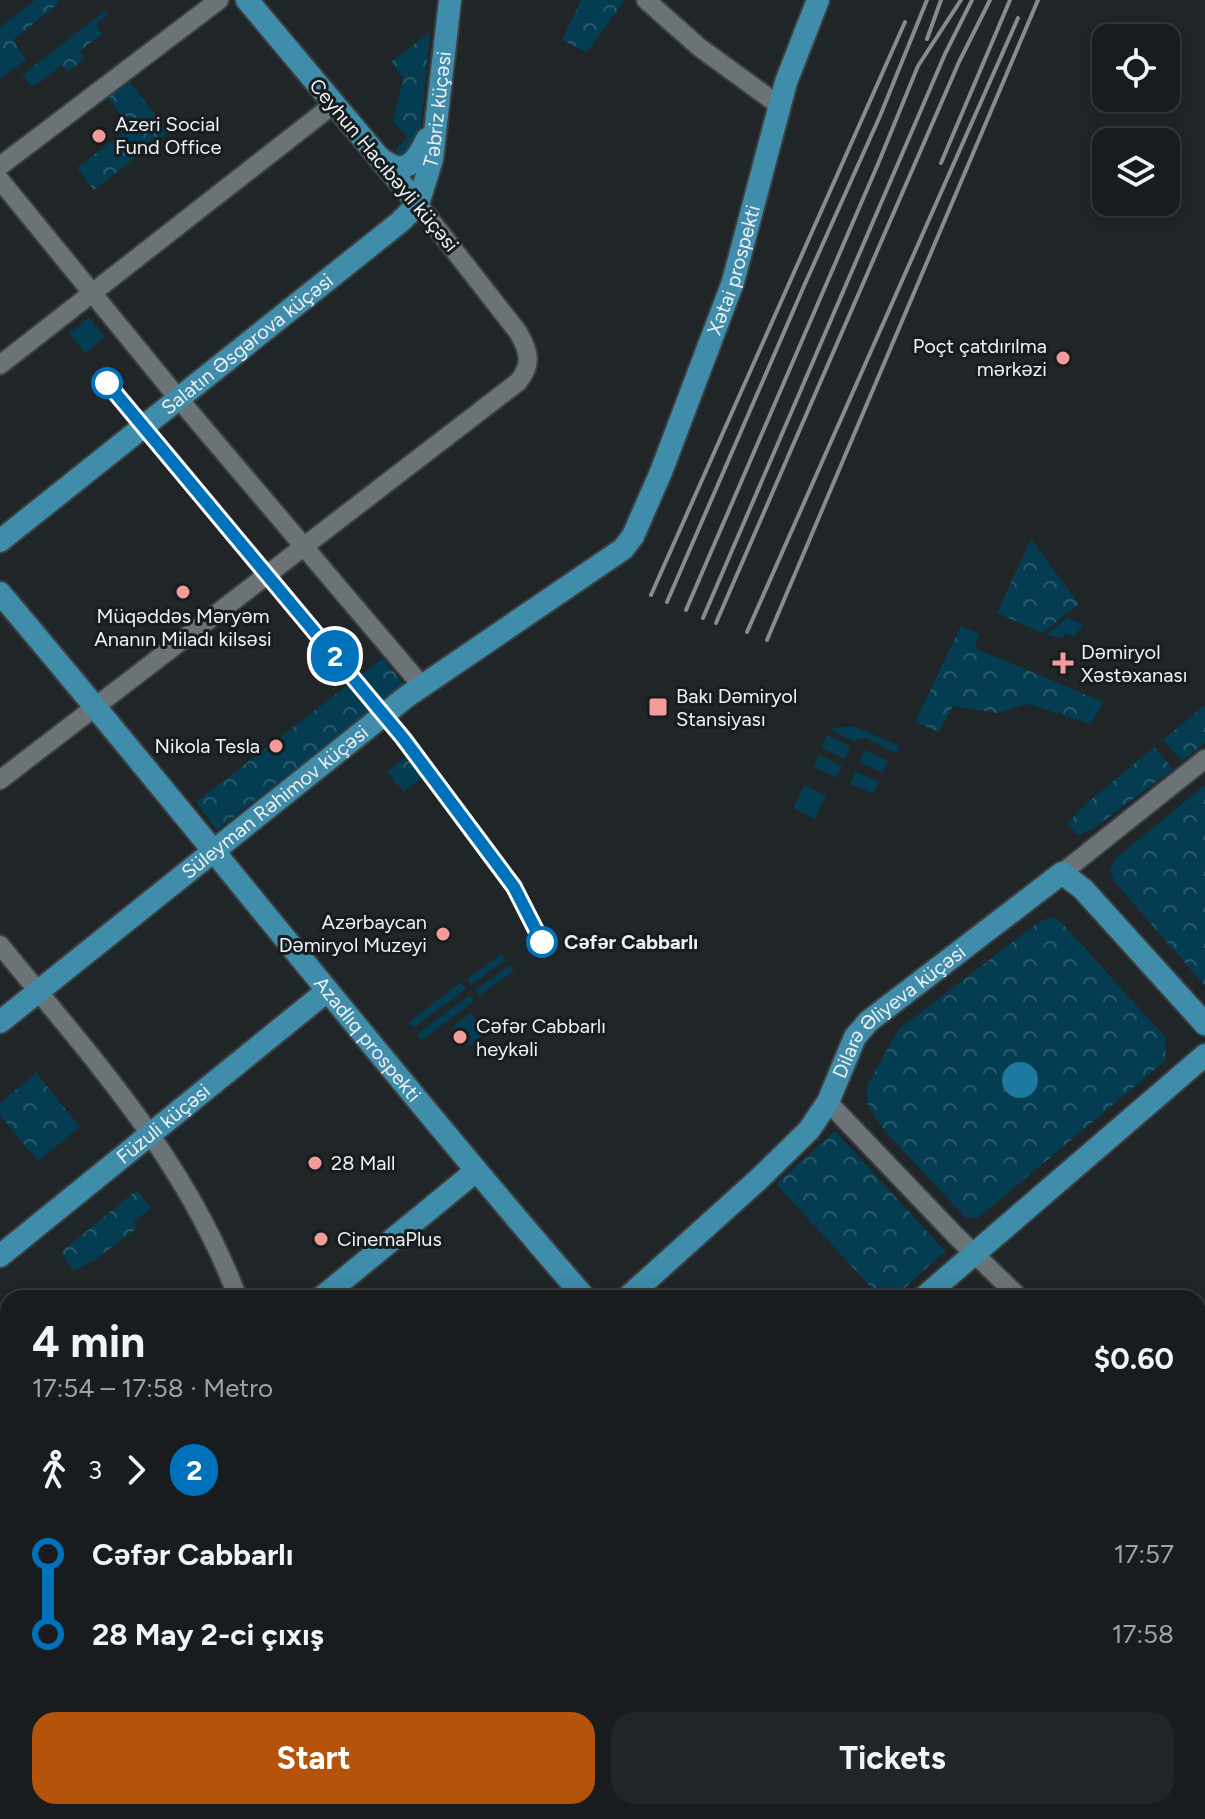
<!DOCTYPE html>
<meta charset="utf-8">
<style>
body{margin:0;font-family:Figtree,sans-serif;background:#212527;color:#f1f3f6;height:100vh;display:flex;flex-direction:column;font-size:30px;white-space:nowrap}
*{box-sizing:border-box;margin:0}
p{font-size:26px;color:#9fa1a4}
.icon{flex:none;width:44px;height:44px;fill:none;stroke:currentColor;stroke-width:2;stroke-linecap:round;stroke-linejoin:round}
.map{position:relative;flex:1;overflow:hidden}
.sheet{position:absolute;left:0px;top:1290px;width:1206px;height:530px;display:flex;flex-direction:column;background:#181c1e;border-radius:24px 24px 0 0;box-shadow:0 4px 20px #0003,0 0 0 2px #363a3c}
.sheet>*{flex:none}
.badge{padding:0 16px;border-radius:26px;font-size:28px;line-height:52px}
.controls{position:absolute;left:1092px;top:24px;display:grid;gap:16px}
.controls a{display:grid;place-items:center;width:88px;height:88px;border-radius:16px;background:#181c1e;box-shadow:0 4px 20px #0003,0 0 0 2px #363a3c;font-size:40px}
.map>.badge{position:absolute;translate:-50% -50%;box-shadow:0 0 0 4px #fff}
.legs{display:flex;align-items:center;gap:12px;height:88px;padding:0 32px;font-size:26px}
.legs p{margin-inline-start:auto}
.overview{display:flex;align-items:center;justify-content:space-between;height:136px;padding:0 32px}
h1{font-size:44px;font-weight:700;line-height:60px}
.action{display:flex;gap:16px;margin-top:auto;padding:16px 32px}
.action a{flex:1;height:92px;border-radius:24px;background:#b45309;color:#fff;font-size:32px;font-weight:700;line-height:92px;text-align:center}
.action a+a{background:#212527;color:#f1f3f6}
ul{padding:0 32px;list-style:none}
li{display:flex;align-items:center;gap:28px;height:80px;font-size:30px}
li i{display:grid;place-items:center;width:12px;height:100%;margin:0 10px;background:currentColor}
li i::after{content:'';width:20px;height:20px;margin:-10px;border:6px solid;border-radius:50%;background:#181c1e}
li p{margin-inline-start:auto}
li:first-child i{background:linear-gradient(#0000 50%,currentColor 0)}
li:last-child i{background:linear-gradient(currentColor 50%,#0000 0)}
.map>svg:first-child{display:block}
</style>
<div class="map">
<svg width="1205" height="1819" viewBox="0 0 1205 1819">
<defs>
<pattern id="forest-crowns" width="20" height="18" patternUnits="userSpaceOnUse" patternTransform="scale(2)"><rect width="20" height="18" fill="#043c52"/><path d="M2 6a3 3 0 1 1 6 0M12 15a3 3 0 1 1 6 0" fill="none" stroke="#29596b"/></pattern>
</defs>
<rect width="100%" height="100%" fill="#202528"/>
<!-- grass -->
<path fill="#043c52" d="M 89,317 L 105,337 L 85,353 L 69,333 Z
M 1068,617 L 1083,625 L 1074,637 L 1065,633 L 1063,638 L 1046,635 Z
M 853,726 L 900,746 L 897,754 L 866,738 L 853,741 L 829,729 Z
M 827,735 L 850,746 L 845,759 L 821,748 Z
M 865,750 L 888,761 L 883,773 L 859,762 Z
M 819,755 L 842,766 L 836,778 L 813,767 Z
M 855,771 L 879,782 L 873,794 L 850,784 Z
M 804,785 L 826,796 L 815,819 L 793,808 Z
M 502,954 L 506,960 L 471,985 L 467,979 Z
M 510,965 L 514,971 L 479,996 L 475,990 Z
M 461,982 L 466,989 L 413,1028 L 409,1022 Z
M 470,995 L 474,1001 L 422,1040 L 417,1034 Z
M 471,1013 L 486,1033 L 467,1047 L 463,1042 L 468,1038 L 461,1030 L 456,1033 L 452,1027 Z"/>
<!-- forest -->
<path fill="url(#forest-crowns)" d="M 35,0 L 58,0 L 60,2 L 13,40 L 26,60 L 0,79 L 0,27 Z
M 581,0 L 625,0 L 587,52 L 562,40 Z
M 105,11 L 109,14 L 96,25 L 102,34 L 80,51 L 85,58 L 68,72 L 62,65 L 39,83 L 31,86 L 22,75 Z
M 430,32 L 419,146 L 402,159 L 395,150 L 408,138 L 393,121 L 403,78 L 391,62 Z
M 127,78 L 168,132 L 94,190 L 77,168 L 130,127 L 105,94 Z
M 1031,539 L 1079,604 L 1042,633 L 997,613 Z
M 961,626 L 979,634 L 975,648 L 1103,702 L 1091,724 L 1029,704 L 997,713 L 953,706 L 939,732 L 915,722 Z
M 383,658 L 404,685 L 217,830 L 196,802 Z
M 1205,705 L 1205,743 L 1182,761 L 1163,740 Z
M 1154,747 L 1173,769 L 1093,829 L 1078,835 L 1067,824 L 1086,804 Z
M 415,750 L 432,770 L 404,792 L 387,772 Z
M 1205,785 L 1205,986 L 1114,881 L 1110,870 L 1116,858 Z
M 1051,917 L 1061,922 L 1165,1037 L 1166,1060 L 978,1218 L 966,1218 L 884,1130 L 870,1109 L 867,1100 L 868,1084 L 899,1029 L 1039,922 Z
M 36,1073 L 80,1127 L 38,1161 L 0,1115 L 0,1103 Z
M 835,1131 L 945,1251 L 894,1298 L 881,1298 L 776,1184 Z
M 137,1190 L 151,1208 L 134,1222 L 137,1228 L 95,1260 L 73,1271 L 61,1252 Z
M 0,1348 L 8,1359 L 8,1521 L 0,1527 Z"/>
<!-- water -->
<path fill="#1b789e" d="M1002 1080a18 18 0 1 1 36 0a18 18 0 1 1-36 0Z"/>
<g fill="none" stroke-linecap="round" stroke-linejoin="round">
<!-- minor casing -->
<g stroke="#3b4043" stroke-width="22">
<path id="minor" d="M 646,0 L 699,47 L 780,106
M 0,166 L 219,0
M 0,180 L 178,398 L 422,686
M 0,365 L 334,104
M 0,780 L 518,382 C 533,364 529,351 518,332 L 418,204
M 1062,873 L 1205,759
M 0,945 C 93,1059 185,1158 238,1298
M 828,1102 L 956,1236 L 1020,1298
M 1198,1403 L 1205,1397
M 1198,1487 L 1205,1495
M 0,1596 L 8,1608
M 1198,1613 L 1205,1606
M 0,1654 L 8,1649
M 0,1808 L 8,1803
M 136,1812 L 140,1819
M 201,1819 L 210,1812
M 740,1819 L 747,1812
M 973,1819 L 980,1812"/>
</g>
<!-- major casing -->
<g stroke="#3b4043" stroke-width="26">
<g id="major">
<path d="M 247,0 L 418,204"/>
<path d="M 379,157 C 403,178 416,164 427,139"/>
<path id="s1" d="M 0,541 L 400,222 L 418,204 L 432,159 L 450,0"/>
<path id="s2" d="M 0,593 C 197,826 385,1067 585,1298"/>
<path id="s3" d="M 0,1022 L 406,697 L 623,549 L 633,536 L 661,472 L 733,282 L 786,82 L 818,0"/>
<path id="s4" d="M 0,1256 L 327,991"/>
<path d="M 321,1298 L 476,1171"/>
<path id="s5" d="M 627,1298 L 760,1178 L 809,1130 L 828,1102 L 855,1037 L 869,1021 L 1062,873 L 1083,889 L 1205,1024"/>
<path d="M 923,1298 L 1205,1055"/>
<path d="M 0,1324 L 8,1334"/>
<path d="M 0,1540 L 8,1535"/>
<path d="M 1070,1812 L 1077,1819"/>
<path d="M 371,1819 L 378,1812"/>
</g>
</g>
<!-- minor -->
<use href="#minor" stroke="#6c7376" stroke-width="18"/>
<!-- major -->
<use href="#major" stroke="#3f8cab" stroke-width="22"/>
<!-- rail -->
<path stroke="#868b8d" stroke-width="4" d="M 927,39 L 941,0
M 941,163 L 1010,0
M 651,595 L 905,22
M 667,602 L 804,286 L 880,116 L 927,0
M 686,610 L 878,164 L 918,66 L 961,0
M 703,618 L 945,54 L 972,0
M 716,623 L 959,62 L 990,0
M 747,632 L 1018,18
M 767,640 L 1038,0"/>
</g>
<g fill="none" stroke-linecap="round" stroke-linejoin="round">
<!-- line-1 casing -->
<g stroke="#fff" stroke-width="18">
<path id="line-1" d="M 107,383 L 403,738 L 514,887 L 542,942"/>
</g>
<!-- line-1 -->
<use href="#line-1" stroke="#0072bc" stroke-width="12"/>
</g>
<!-- markers -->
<g fill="#f59b99" stroke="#171c1e" stroke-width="3">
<circle cx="99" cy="136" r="8"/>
<circle cx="1063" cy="358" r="8"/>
<circle cx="183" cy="592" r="8"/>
<path d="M1059 651h8v8h8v8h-8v8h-8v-8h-8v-8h8z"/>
<rect x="648" y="697" width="20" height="20" rx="4"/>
<circle cx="276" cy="746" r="8"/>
<circle cx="443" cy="934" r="8"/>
<circle cx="460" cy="1037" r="8"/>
<circle cx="315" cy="1163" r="8"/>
<circle cx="321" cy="1239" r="8"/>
</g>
<g fill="#fff" stroke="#0072bc" stroke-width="4">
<circle cx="107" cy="383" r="14"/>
<circle cx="542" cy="942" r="14"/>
</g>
<g text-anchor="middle" stroke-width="6" stroke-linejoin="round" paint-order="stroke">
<!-- street labels -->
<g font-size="20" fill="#edf1f3" stroke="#171c1e">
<text dy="7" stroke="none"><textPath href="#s1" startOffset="634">Təbriz küçəsi</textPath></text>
<text transform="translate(384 165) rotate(50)" y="7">Ceyhun Hacıbəyli küçəsi</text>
<text dy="7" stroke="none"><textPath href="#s3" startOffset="1084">Xətai prospekti</textPath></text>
<text dy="7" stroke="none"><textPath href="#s1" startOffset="316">Salatın Əsgərova küçəsi</textPath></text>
<text dy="7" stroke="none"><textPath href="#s3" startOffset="352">Süleyman Rəhimov küçəsi</textPath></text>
<text dy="7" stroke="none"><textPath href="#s5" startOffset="400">Dilarə Əliyeva küçəsi</textPath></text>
<text dy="7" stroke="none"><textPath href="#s2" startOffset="578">Azadlıq prospekti</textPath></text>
<text dy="7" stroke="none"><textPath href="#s4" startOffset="210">Füzuli küçəsi</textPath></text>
</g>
<!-- poi labels -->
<g font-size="20" fill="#edf1f3" stroke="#171c1e" text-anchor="start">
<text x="115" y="131">Azeri Social<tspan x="115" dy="23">Fund Office</tspan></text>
<text x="1047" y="353" text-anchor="end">Poçt çatdırılma<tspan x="1047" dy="23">mərkəzi</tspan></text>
<text x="183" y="623" text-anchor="middle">Müqəddəs Məryəm<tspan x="183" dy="23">Ananın Miladı kilsəsi</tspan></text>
<text x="1081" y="659">Dəmiryol<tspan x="1081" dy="23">Xəstəxanası</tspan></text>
<text x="676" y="703">Bakı Dəmiryol<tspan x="676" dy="23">Stansiyası</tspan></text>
<text x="260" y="753" text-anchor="end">Nikola Tesla</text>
<text x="427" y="929" text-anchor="end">Azərbaycan<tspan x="427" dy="23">Dəmiryol Muzeyi</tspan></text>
<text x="476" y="1033">Cəfər Cabbarlı<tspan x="476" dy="23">heykəli</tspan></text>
<text x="331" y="1170">28 Mall</text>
<text x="337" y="1246">CinemaPlus</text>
</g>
<!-- stop labels -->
<g font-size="20" font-weight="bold" fill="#edf1f3" stroke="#171c1e" text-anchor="start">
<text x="564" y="949">Cəfər Cabbarlı</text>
</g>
</g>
</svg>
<div class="controls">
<a><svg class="icon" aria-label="locate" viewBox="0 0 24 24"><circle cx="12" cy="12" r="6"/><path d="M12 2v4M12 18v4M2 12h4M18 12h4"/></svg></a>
<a><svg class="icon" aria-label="layers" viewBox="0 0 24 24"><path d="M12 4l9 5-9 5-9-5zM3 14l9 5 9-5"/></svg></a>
</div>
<b class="badge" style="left:335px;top:656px;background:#0072bc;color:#fff">2</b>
<section class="sheet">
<div class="overview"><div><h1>4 min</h1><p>17:54 – 17:58 · Metro</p></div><b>$0.60</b></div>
<div class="legs"><svg class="icon" aria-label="walk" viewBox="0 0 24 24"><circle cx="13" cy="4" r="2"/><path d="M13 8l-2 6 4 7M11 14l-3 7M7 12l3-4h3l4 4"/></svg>3<svg class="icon" aria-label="forward" viewBox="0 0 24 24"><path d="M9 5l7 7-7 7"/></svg><b class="badge" style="background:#0072bc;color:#fff">2</b></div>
<ul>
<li><i style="color:#0072bc"></i><b>Cəfər Cabbarlı</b><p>17:57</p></li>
<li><i style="color:#0072bc"></i><b>28 May 2-ci çıxış</b><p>17:58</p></li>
</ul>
<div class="action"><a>Start</a><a>Tickets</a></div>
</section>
</div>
